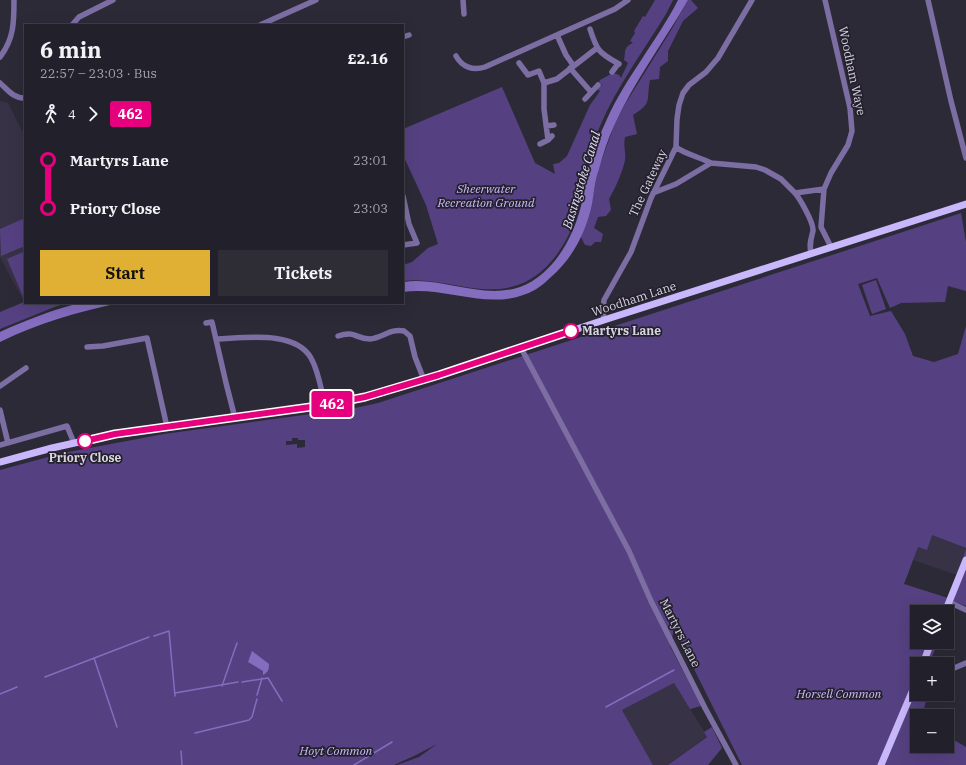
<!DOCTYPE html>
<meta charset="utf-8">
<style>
body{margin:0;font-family:"IBM Plex Serif",serif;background:#2e2d36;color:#f1f3f6;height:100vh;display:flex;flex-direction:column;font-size:15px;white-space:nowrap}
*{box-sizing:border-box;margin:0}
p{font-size:13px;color:#a2a3a8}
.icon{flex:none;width:22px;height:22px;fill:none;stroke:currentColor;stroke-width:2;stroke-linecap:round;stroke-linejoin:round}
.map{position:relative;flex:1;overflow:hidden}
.details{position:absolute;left:24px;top:24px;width:380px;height:280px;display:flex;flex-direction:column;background:#22202a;border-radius:0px;box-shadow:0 4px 16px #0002,0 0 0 1px #3f3e47}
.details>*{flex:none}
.badge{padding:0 8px;border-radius:3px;font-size:14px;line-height:26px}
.tools{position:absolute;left:910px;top:605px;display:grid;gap:8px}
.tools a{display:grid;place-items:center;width:44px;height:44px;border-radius:0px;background:#22202a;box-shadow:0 4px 16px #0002,0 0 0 1px #3f3e47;font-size:20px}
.map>.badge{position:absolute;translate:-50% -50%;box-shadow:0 0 0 2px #fff}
.legs{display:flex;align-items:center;gap:6px;height:44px;padding:0 16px;font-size:13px}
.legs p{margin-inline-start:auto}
.headline{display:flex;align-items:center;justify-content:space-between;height:68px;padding:0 16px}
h1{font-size:22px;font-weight:700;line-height:30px}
.action{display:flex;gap:8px;margin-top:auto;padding:8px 16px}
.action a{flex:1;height:46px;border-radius:0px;background:#e0b034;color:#111;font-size:16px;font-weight:700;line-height:46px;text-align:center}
.action a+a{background:#2e2d36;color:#f1f3f6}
ul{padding:0 16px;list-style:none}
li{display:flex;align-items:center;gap:14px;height:48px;font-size:15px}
li i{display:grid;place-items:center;width:6px;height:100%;margin:0 5px;background:currentColor}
li i::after{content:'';width:10px;height:10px;margin:-5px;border:3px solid;border-radius:50%;background:#22202a}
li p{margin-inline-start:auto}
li:first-child i{background:linear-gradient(#0000 50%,currentColor 0)}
li:last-child i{background:linear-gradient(currentColor 50%,#0000 0)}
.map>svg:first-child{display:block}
</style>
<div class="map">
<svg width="966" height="765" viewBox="0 0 966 765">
<rect width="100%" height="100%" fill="#2d2a38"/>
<!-- built -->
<path fill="#373246" d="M 0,101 L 8,103 L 22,131 L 25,130 L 24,302 L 0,257 Z
M 932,535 L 966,548 L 957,575 L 913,560 L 918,546 Z
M 674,683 L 707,736 L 668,765 L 653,765 L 622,710 Z"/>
<!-- green -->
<path fill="#554181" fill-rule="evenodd" d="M 655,0 L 673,0 L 666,14 C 644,50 616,88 600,126 C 593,142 587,159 584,175 C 582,187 581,200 578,211 C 568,244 546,279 511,287 C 475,296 439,276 403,281 L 403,265 L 412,262 L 428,248 L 438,244 L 426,205 L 403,155 L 403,129 L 502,87 L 535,163 L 555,174 L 553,164 L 559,163 L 567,156 L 590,105 L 600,91 L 597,89 L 602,85 L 599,82 L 600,80 L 613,73 L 619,75 L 621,78 L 628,63 L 624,60 C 626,52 623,47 633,43 L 630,41 L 635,33 L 634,31 L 643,16 L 645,17 Z
M 688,0 L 691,0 L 698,8 L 683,21 L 668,51 L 668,61 L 660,67 L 659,79 L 650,80 C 646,100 653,103 633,115 L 637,134 L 625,137 C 623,146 626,152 625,160 C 622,174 616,186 609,199 L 611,210 L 606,216 L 598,217 L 594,228 L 603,234 L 601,242 L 595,242 L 591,246 L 585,245 L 581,237 L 591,206 L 598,170 L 614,126 L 624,106 L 670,32 Z
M 961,213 L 966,242 L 966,291 L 948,286 L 945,302 L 901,303 L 890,308 L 877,278 L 858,284 L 870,316 L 891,311 L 905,334 L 913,356 L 934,362 L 958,354 L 966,326 L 966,548 L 932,535 L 927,550 L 918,547 L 904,584 L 948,598 L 966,549 L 966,606 L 955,602 L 947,620 L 947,612 L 917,612 L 917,642 L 938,642 L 929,664 L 917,664 L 917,694 L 928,694 L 922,716 L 917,716 L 917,746 L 947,746 L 947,736 L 966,747 L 966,765 L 742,765 L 674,629 L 670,646 L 701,706 L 690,709 L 674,683 L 622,710 L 653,765 L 397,765 L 419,757 L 437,744 L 416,755 L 394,765 L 0,765 L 0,470 L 63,453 L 164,434 L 355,408 L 378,403 ZM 292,438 L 298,438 L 298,440 L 305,440 L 305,447 L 297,448 L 297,444 L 286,445 L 286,441 L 292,441 Z
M 25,218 L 25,246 L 1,256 L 0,229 Z
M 25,251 L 25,298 L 24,299 L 7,259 Z
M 876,280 L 886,309 L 872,314 L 862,285 Z
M 24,302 L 25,303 L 70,303 L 57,306 L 0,329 L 0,312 Z
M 712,727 L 722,748 L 708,765 L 668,765 L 707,737 L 704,732 Z"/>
<!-- water -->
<path fill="#846cbe" d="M 678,0 L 688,0 C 664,42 634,81 614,126 C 608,139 603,154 599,169 C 595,180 594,193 592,204 C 586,232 573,258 551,277 C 544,284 535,291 526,294 C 486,310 444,286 403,292 L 403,282 C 442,276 481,300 520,287 C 553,275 573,238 581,206 C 585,192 586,178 590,164 C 594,149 600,134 607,119 C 626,77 657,41 678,0 Z
M 80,303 L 119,303 C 78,312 38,323 0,342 L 0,332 C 26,320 52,310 80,303 Z
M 252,651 L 269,664 C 269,670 268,672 263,675 L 263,671 L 248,662 Z"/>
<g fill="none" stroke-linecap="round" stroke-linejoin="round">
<!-- stream -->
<path stroke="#846cbe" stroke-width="1.5" d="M 169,631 L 175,696
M 154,636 L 169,631
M 94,658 L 117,727
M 45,677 L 149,637
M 242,682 L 268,678 L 282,701
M 222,686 L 237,643
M 175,693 L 238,682
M 0,694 L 17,687
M 257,695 L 262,678
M 606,707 L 674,670
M 195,733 L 249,720 L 252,717 L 257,699
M 181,751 L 182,765
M 354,765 L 392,742"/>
<!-- minor -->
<path stroke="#7c6ea3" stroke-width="5.5" d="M 463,0 L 464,14
M 928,0 L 951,101 L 966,158
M 72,25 L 79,17 L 113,0
M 260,25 L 316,0
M 590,29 C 597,51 599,53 619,64
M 557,35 L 566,55 L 573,65
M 403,37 L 409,35
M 456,56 C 462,67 473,71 485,67 L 615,9 L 628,0
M 0,57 C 14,39 14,22 14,0
M 519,63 L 528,75 L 539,71 L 544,83 L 544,109 L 548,140
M 570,68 L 591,92
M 612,72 L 618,64
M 0,83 C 8,90 13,98 25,98
M 544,83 L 557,79 L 597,48
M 585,99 L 598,85
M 546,126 L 554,125
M 540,144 L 548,140 L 552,136
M 676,147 C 682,153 702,158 711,163
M 824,189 L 821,227 L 831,247
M 653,193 L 676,184 L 711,163 L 756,167 L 765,170 L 781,179 L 795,193 L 824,189 L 831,173 L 848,145 L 852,131 L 850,108 L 825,0
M 795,193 C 800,199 814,223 813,231 C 811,239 809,244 811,253
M 403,196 L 409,224 L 417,243 L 403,245
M 604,320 L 603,310 L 604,300 L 631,252 L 651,198 L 676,147 L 677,119 L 679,105 L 683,93 L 689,85 L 706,72 L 718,58 L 752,0
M 206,323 L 212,322 L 226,383 L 235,418
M 338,336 C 356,330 355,339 370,339 C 382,338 391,328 404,331 L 410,336 L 415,357 L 424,380
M 217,339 C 245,338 295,330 311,358 C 319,372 321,390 325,405
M 87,347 L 103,346 L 147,338 L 167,427
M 521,348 L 629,551 L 651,601 L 705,708 L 736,765
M 0,386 L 26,368
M 0,410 L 8,443
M 0,445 L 67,426 L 74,443
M 949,602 L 966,610
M 947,671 L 966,663"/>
<!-- major -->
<path stroke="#c8b7fa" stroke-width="7" d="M 0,462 L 52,448 L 115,434 L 325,405 L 365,397 L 439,375 L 604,320 L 966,204
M 945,612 L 966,560
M 923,664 L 931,642
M 881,765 L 917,680"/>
</g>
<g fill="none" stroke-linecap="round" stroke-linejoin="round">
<!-- line-1 casing -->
<g stroke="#fff" stroke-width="9">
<path id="line-1" d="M 85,441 L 115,434 L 325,405 L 365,397 L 439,375 L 571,331"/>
</g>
<!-- line-1 -->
<use href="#line-1" stroke="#e6007e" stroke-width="6"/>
</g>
<!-- markers -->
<g fill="#fff" stroke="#e6007e" stroke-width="2">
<circle cx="571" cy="331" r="7"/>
<circle cx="85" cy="441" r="7"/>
</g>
<g text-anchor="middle" stroke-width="3.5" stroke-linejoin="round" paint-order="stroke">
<!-- street labels -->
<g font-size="12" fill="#d7d5df" stroke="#24202e">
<text transform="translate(852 71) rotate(78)" y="4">Woodham Waye</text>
<text transform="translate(648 183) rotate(-65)" y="4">The Gateway</text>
<text transform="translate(634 299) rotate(-18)" y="4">Woodham Lane</text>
<text transform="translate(680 633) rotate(63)" y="4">Martyrs Lane</text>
</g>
<!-- park labels -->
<g font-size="12" font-style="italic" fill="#cbbbfc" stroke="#24202e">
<text x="486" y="193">Sheerwater<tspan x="486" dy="14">Recreation Ground</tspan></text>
<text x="839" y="698">Horsell Common</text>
<text x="336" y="755">Hoyt Common</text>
</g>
<!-- stop labels -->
<g font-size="12" font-weight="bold" fill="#d7d5df" stroke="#24202e" text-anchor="start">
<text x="582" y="335">Martyrs Lane</text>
<text x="85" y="462" text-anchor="middle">Priory Close</text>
</g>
<!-- water labels -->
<g font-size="13" font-style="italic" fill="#e3def4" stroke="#24202e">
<text transform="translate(581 180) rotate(-73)" y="5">Basingstoke Canal</text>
</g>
</g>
</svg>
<div class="tools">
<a><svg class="icon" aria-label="layers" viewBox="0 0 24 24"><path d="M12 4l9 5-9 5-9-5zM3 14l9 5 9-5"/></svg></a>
<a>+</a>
<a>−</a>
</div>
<b class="badge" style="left:332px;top:404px;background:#e6007e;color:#fff">462</b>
<section class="details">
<div class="headline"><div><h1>6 min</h1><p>22:57 – 23:03 · Bus</p></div><b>£2.16</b></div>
<div class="legs"><svg class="icon" aria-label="walk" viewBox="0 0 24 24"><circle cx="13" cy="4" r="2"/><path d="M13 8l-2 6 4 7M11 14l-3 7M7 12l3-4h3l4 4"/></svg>4<svg class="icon" aria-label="forward" viewBox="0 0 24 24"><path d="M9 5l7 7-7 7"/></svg><b class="badge" style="background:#e6007e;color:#fff">462</b></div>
<ul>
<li><i style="color:#e6007e"></i><b>Martyrs Lane</b><p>23:01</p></li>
<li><i style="color:#e6007e"></i><b>Priory Close</b><p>23:03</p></li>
</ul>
<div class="action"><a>Start</a><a>Tickets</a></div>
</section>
</div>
